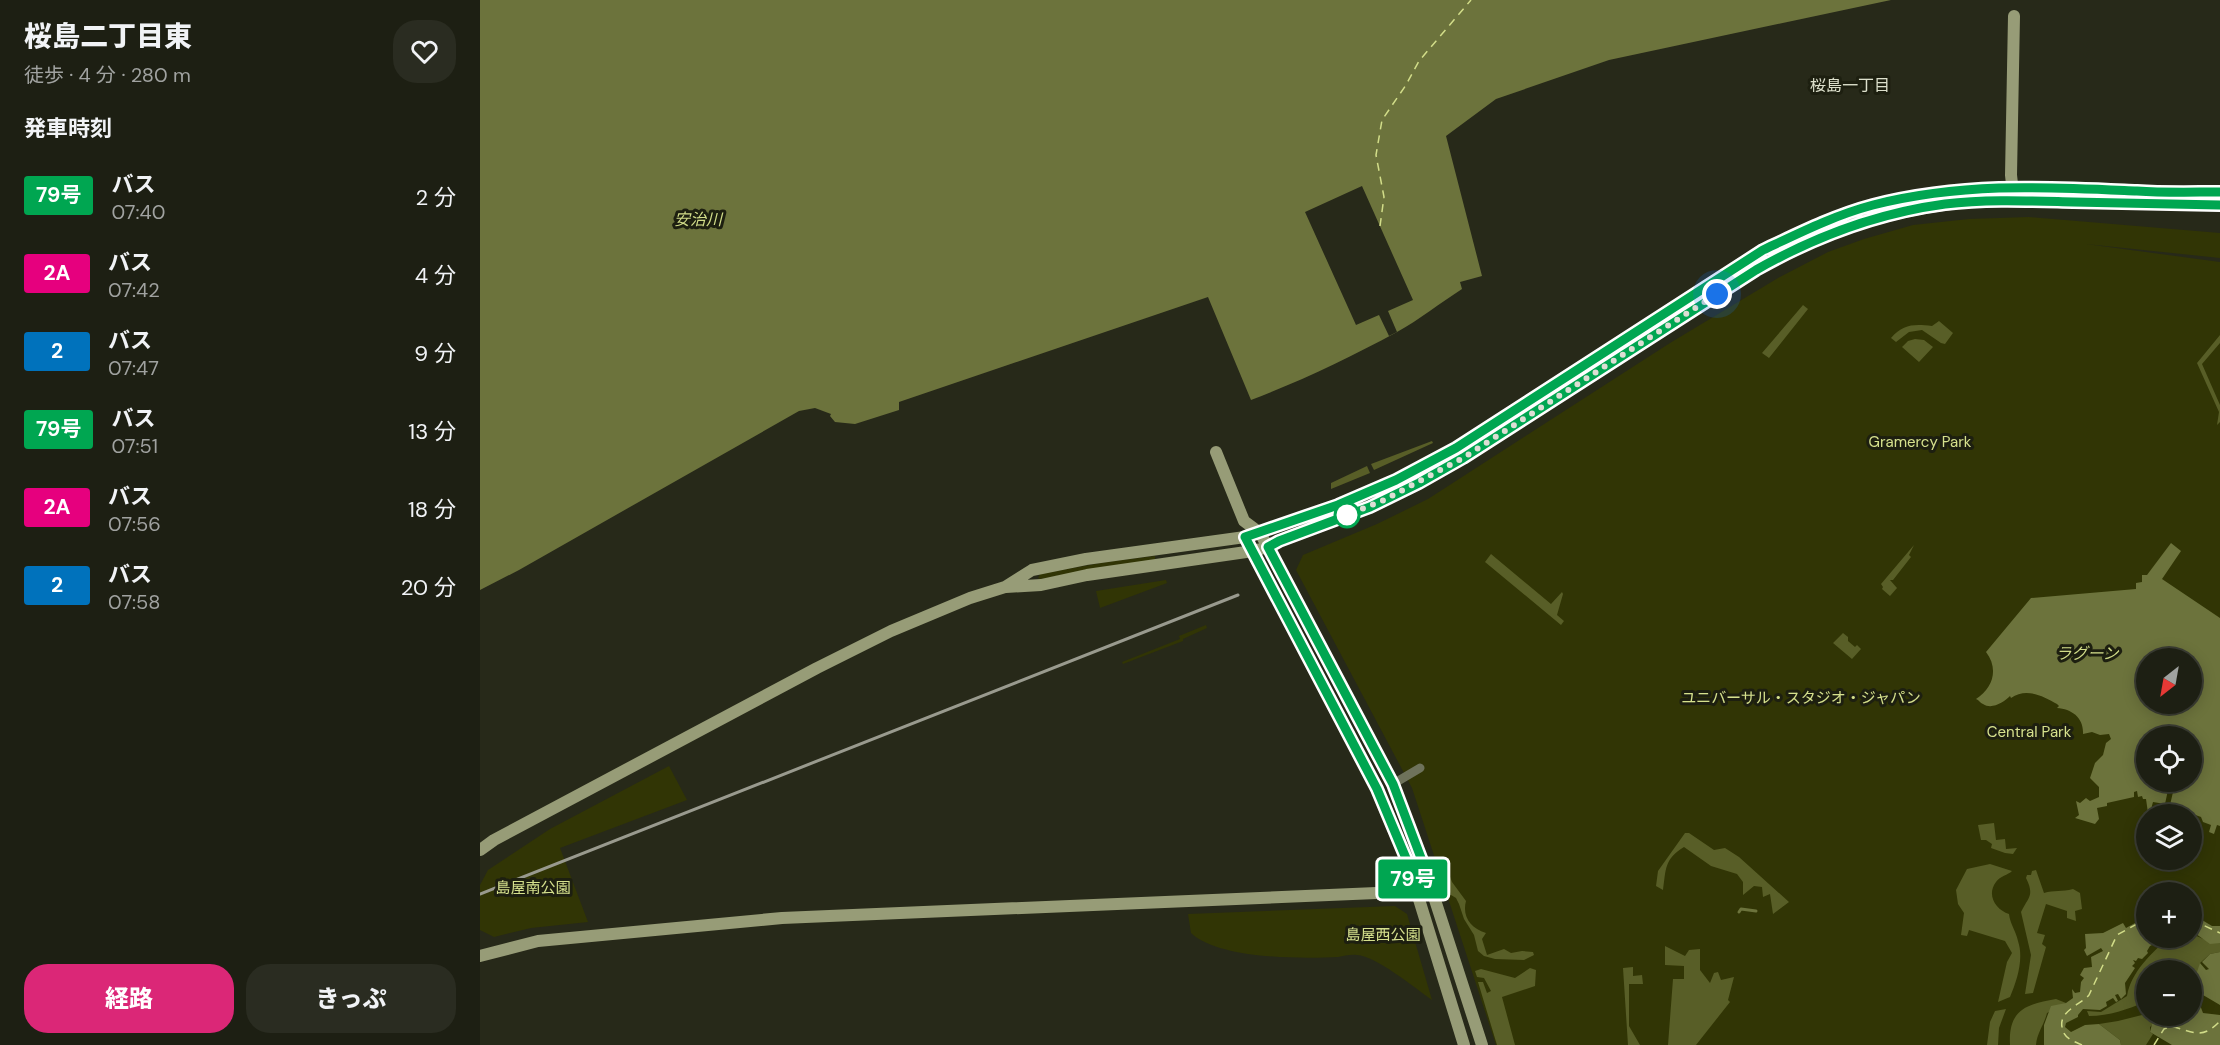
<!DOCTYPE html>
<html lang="ja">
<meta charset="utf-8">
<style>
body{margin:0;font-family:"DM Sans","Noto Sans JP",sans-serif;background:#2a2c21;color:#f1f3f6;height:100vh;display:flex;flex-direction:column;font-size:22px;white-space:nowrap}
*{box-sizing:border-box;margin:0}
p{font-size:20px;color:#a0a2a0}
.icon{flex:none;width:33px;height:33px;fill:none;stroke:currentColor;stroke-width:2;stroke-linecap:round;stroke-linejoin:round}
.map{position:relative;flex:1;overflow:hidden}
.panel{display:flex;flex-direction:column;background:#1d1f13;width:480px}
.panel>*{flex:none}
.badge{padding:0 12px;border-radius:4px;font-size:21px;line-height:39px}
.needle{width:39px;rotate:211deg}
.fabs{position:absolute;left:1656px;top:648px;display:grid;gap:12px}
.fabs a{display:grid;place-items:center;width:66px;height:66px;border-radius:50%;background:#1d1f13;box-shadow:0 3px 15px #0003,0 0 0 2px #3b3d33;font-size:30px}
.you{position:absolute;width:30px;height:30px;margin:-15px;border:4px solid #fff;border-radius:50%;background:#1a73e8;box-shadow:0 0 0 9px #1a73e833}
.map>.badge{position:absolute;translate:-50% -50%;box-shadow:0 0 0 3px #fff}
h2{padding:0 24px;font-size:22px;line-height:54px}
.round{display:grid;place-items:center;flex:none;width:63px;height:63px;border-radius:24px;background:#2a2c21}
.head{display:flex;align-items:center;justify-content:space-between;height:102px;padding:0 24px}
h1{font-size:28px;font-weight:800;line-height:45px}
.action{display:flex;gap:12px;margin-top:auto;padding:12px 24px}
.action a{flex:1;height:69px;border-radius:24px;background:#db2777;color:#fff;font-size:24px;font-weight:800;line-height:69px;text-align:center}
.action a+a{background:#2a2c21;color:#f1f3f6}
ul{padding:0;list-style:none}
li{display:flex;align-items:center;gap:18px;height:78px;padding:0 24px}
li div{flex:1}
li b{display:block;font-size:22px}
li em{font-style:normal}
li .badge{min-width:66px;font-weight:700;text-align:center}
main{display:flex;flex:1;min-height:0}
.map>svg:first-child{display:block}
</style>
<main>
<section class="panel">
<div class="head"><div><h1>桜島二丁目東</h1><p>徒歩 · 4 分 · 280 m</p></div><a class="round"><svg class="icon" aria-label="heart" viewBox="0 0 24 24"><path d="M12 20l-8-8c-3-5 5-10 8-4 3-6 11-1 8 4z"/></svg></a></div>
<h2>発車時刻</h2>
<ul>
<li><span class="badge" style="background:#00a651;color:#fff">79号</span><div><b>バス</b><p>07:40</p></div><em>2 分</em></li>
<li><span class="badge" style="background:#e6007e;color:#fff">2A</span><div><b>バス</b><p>07:42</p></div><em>4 分</em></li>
<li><span class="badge" style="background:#0072bc;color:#fff">2</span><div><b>バス</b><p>07:47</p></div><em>9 分</em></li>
<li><span class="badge" style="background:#00a651;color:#fff">79号</span><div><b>バス</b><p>07:51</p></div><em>13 分</em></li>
<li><span class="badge" style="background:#e6007e;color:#fff">2A</span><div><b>バス</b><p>07:56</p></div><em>18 分</em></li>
<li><span class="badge" style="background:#0072bc;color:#fff">2</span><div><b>バス</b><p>07:58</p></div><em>20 分</em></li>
</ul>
<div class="action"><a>経路</a><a>きっぷ</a></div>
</section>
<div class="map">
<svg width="1740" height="1045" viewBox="0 0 1740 1045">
<rect width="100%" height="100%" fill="#272919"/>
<!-- green -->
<path fill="#313505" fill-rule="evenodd" d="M 1549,217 L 1740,233 L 1740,258 L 1606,244 L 1740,262 L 1740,1045 L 1016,1045 L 932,788 L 816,570 L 823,555 L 897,524 L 948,499 L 1190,343 L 1298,278 L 1348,252 L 1384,239 L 1433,225 L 1489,219 ZM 1666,658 L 1712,658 L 1712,704 L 1666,704 ZM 1666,736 L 1712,736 L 1712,782 L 1666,782 ZM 1666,814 L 1712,814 L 1712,860 L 1666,860 ZM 1666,892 L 1712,892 L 1712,938 L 1666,938 ZM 1666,970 L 1712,970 L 1712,1016 L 1666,1016 Z
M 675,556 L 675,560 L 560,579 L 558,578 L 560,574 L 626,562 Z
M 686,580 L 687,583 L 620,608 L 616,591 Z
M 726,625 L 727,628 L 703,639 L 703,641 L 643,664 L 642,662 L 700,639 L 699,636 Z
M 189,766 L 207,800 L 80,848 L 108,922 L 51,928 L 14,937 L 0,930 L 0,885 L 8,870 L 70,829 Z
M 915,906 L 927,914 L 952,1000 C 935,988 896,956 877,955 C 871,954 864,956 858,957 C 820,959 739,959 711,933 L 708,914 Z"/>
<!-- forest -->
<path fill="#585e27" d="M 1323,305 L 1328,309 L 1289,358 L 1282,353 Z
M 1459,321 L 1473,333 L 1465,344 L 1461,343 L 1442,330 L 1429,332 L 1416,342 L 1411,338 C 1423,324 1434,324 1452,326 Z
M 1740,335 L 1740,343 L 1722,364 L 1740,405 L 1740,422 L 1737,425 L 1739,412 L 1717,363 Z
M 1435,339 L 1444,340 L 1453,347 L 1439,362 L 1422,347 L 1428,341 Z
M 952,441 L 953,443 L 894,470 L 891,464 Z
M 887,466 L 890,473 L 851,489 L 851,483 Z
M 1434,545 L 1429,555 L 1431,557 L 1413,580 L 1410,580 L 1417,588 L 1410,596 L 1402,589 L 1403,587 L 1401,584 Z
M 1011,554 L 1071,604 L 1082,592 L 1083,594 L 1077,615 L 1084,621 L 1081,625 L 1005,562 Z
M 1363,633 L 1368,637 L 1368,641 L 1375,647 L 1377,645 L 1381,649 L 1372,659 L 1353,643 Z
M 1514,823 L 1516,840 L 1525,839 L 1526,849 L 1537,848 L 1533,854 L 1525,853 L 1511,848 L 1512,844 L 1506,840 L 1501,840 L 1498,825 Z
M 1205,833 L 1209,833 L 1234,850 L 1245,848 L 1259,857 L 1309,902 L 1293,914 L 1290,894 L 1283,897 L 1282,887 L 1274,886 L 1263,895 L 1263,882 L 1257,874 L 1231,866 L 1204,847 C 1184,859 1186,870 1183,890 L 1176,886 L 1178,871 Z
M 1510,864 L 1532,871 C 1528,875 1520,876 1516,882 C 1506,895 1516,910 1529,914 C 1530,924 1536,931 1538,941 C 1544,959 1537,980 1530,997 L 1518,1002 L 1527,962 L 1532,953 L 1525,941 L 1489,930 L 1487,936 L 1481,935 L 1484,913 L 1478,904 L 1476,890 L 1487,869 Z
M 966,866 L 972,882 L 986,901 C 982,916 990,928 1006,933 L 1002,939 L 1007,955 L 1024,949 L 1031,953 L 1042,951 L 1053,952 L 1054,955 L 1044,960 L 1015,959 L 1004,956 L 998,951 L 994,935 L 984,919 L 979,904 L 976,898 L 971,895 L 962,867 Z
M 1556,870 L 1564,893 C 1574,890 1582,892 1593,889 L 1600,893 L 1602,909 L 1595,911 L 1596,921 L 1587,918 L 1587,911 L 1566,904 L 1557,933 L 1565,935 L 1562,944 L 1566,947 L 1553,993 L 1545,994 L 1551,955 L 1541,912 C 1548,897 1555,896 1546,878 L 1547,875 L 1551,875 L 1552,871 Z
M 1712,934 L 1728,941 L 1740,943 L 1740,952 L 1730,954 L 1720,963 L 1719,988 L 1723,995 L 1720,1005 L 1712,1005 L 1712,970 L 1701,970 L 1701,969 L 1690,963 L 1685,970 L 1666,970 L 1666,1002 C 1647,1009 1630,1016 1609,1016 L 1607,1011 L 1621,1012 L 1647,996 C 1651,972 1671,954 1688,938 L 1712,938 Z
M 1185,946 L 1205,956 L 1209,950 L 1220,949 L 1220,970 L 1230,983 L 1234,973 L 1238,972 L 1241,980 L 1254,977 L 1248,1000 L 1250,1002 L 1216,1045 L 1188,1045 L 1193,979 L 1204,979 L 1204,966 L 1185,965 Z
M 1153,967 L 1153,976 L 1162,975 L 1163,984 L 1149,984 L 1149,1026 L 1160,1045 L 1148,1045 L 1143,968 Z
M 1050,968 L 1056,970 L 1055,986 L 1022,997 L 1035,1045 L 1017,1045 L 998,982 L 1003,982 L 1007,993 L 1011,991 L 1004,978 L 997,977 L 995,971 L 1001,969 L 1035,978 Z
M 1576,999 L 1586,1003 L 1567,1013 C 1564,1025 1557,1033 1556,1045 L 1530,1045 C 1528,1009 1547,1004 1576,999 Z
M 1526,1009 L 1519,1028 L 1518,1045 L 1507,1045 L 1510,1022 L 1515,1011 Z
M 1666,1014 L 1666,1016 L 1682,1016 L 1670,1027 L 1670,1032 L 1673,1034 L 1666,1045 L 1641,1045 L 1640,1040 L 1619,1024 L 1638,1021 Z"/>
<!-- water -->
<path fill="#6c733c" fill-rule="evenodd" d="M 0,0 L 1411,0 L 1129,60 L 1016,99 L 966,136 L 1002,276 L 980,282 L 982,289 C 960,303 939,320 917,332 C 869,358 821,381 771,400 L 728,297 L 419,402 L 419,410 L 375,424 L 355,422 L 350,416 L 351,414 L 335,408 L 319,411 L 39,570 L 0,590 Z
M 1691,543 L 1701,551 L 1682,579 L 1740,618 L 1740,826 L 1737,825 L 1734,834 L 1729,832 L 1731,825 L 1723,822 L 1721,817 L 1710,813 L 1707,814 L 1695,811 L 1696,807 L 1690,805 L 1693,792 L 1688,790 L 1685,804 L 1673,802 L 1670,813 L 1668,813 L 1666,799 L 1663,799 L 1662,796 L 1658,797 L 1657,791 L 1654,792 L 1654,797 L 1627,803 L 1627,806 L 1617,808 L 1619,819 L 1615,824 L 1595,818 L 1599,815 L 1596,801 L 1600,803 L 1606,798 L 1610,801 L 1619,797 L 1619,787 L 1610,778 L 1615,763 L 1623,755 L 1626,743 L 1631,739 L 1629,734 L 1620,735 L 1612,732 L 1603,734 C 1604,718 1592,709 1577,708 L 1579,706 L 1577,704 C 1563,696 1546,687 1531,698 L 1530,696 C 1524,702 1512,710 1503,704 C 1500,703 1499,700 1496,699 C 1513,688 1519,669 1506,652 L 1551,598 L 1656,589 L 1656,583 L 1662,582 L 1662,575 L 1667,575 ZM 1712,658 L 1712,704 L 1666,704 L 1666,658 ZM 1712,736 L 1712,782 L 1666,782 L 1666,736 Z
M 1666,911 L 1666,938 L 1684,938 L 1679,940 L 1682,945 L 1679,948 L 1674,944 L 1670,946 L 1667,951 L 1668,953 L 1662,959 L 1658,958 L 1656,961 L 1653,960 L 1655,963 L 1652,966 L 1655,968 L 1645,983 L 1646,994 L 1641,999 L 1638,994 L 1635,995 L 1638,1001 L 1636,1002 L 1633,998 L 1626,1002 L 1627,1006 L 1620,1010 L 1603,1009 L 1598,1015 L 1598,1017 L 1586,1023 L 1585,1027 L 1591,1032 L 1605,1025 L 1619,1024 L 1640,1040 L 1641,1045 L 1564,1045 L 1564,1025 L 1571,1006 L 1586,1003 L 1593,998 L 1592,989 L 1595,993 L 1600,992 L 1601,982 L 1604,978 L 1600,975 L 1604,968 L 1612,967 L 1611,957 L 1623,951 L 1621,948 L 1607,956 L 1604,950 L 1606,948 L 1605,934 L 1623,933 L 1643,923 L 1646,928 L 1664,918 L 1662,913 Z
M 1712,914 L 1732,926 L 1740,926 L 1740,943 L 1730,944 L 1712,931 Z
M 1740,952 L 1740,1005 L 1723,995 L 1716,975 L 1720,963 L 1726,970 L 1729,969 L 1722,962 L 1730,954 Z
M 1712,1005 L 1720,1005 L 1723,1013 L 1740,1015 L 1740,1045 L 1692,1045 L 1670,1032 L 1672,1024 L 1682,1016 L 1704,1018 L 1705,1016 L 1712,1016 Z"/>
<!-- pier -->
<path fill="#272919" d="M 882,186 L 933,300 L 908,311 L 917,332 L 909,336 L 899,315 L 876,325 L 825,212 Z"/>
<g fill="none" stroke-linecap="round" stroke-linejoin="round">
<!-- stream -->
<path stroke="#6c733c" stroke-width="3" d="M 1259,912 L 1261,909 L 1276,911"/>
<!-- ferry -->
<path stroke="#d2dd89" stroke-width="1.5" stroke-dasharray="8 6" stroke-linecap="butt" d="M 900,226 L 904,197 L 896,155 L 902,120 L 926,85 L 939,61 L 991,0
M 1712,920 L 1740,933
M 1602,1045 C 1593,1041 1583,1038 1582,1027 C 1579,1011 1600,1005 1609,995 L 1637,935 L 1666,919
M 1674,1045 L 1684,1029 L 1691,1026 C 1714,1032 1722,1040 1740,1021"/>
<!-- secondary-tunnel -->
<path stroke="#424435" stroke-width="12" stroke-dasharray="12 6" stroke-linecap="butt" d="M 910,779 L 944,866
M 894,784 L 929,867"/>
<!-- street -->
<path stroke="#6e725b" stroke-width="9" d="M 913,784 L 940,768"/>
<!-- secondary -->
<path stroke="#979c77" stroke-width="12" d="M 1533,193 L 1531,175 L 1534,16
M 736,452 L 764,521 L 780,533 L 788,547 L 910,779
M 770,546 L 894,784
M 526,587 L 561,585 L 607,575 L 773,551 L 788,547 L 799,541 L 890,507 L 983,458 L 1276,270 C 1334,237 1396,214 1463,205 C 1503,199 1545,201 1586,202 C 1637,203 1689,204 1740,205
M 0,850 L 14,840 L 337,668 L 411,631 L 490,598 L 525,587 L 552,570 L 606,559 L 765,537 L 858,505 L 916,480 L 976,448 L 1283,250 C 1318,233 1355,215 1393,205 C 1484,182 1566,187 1657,191 C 1685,193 1713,192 1740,192
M 944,866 L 1002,1045
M 929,867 L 984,1045
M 0,956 L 58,941 L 302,918 L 920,892 L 952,887"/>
<!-- rail -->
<path stroke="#999a8e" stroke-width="3" d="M 0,894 L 758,595"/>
</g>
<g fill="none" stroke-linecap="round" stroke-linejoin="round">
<!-- line casing -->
<g stroke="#fff" stroke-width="14">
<path id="line" d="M 1740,192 C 1713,192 1685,193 1657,191 C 1566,187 1484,182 1393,205 C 1355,215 1319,233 1283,250 L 976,448 L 916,480 L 858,505 L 765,537 L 897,789 L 928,863 L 936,890 L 952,887 L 913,784 L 788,547 L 799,541 L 890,507 L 939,483 L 983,458 L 1276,270 C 1334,237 1398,213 1465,204 C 1507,199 1551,201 1593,202 C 1642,203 1691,204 1740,205"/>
</g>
<!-- line -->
<use href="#line" stroke="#00a651" stroke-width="9"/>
<!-- walk -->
<path stroke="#ddded4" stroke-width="6" stroke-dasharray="0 10.8" d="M 867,515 L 860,518 L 904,500 L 983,458 L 1237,294"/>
</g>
<!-- markers -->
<circle fill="#fff" stroke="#00a651" stroke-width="3" cx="867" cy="515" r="12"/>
<g text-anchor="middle" stroke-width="6" stroke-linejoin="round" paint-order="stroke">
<!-- park labels -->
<g font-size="15" fill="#d6e18d" stroke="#1d1f10">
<text x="1440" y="447">Gramercy Park</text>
<text x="1321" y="703">ユニバーサル・スタジオ・ジャパン</text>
<text x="1549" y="737">Central Park</text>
<text x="53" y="893">島屋南公園</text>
<text x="903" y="940">島屋西公園</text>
</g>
<!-- neighbourhood labels -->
<g font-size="16" fill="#dde0cc" stroke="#1d1f10">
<text x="1370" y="91">桜島一丁目</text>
</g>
<!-- water labels -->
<g font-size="16" font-style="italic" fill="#d2dd89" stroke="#1d1f10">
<text x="218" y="225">安治川</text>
<text x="1607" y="659">ラグーン</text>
</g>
</g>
</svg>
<div class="fabs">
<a><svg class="needle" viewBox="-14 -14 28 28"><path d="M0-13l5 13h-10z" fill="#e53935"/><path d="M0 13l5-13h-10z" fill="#a0a2a0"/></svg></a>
<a><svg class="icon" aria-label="locate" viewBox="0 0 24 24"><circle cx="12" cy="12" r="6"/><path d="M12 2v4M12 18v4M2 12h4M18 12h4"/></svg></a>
<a><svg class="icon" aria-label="layers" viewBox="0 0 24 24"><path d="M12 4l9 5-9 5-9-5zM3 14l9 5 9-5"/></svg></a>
<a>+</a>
<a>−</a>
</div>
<div class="you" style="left:1237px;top:294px"></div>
<b class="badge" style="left:933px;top:879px;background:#00a651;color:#fff">79号</b>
</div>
</main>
